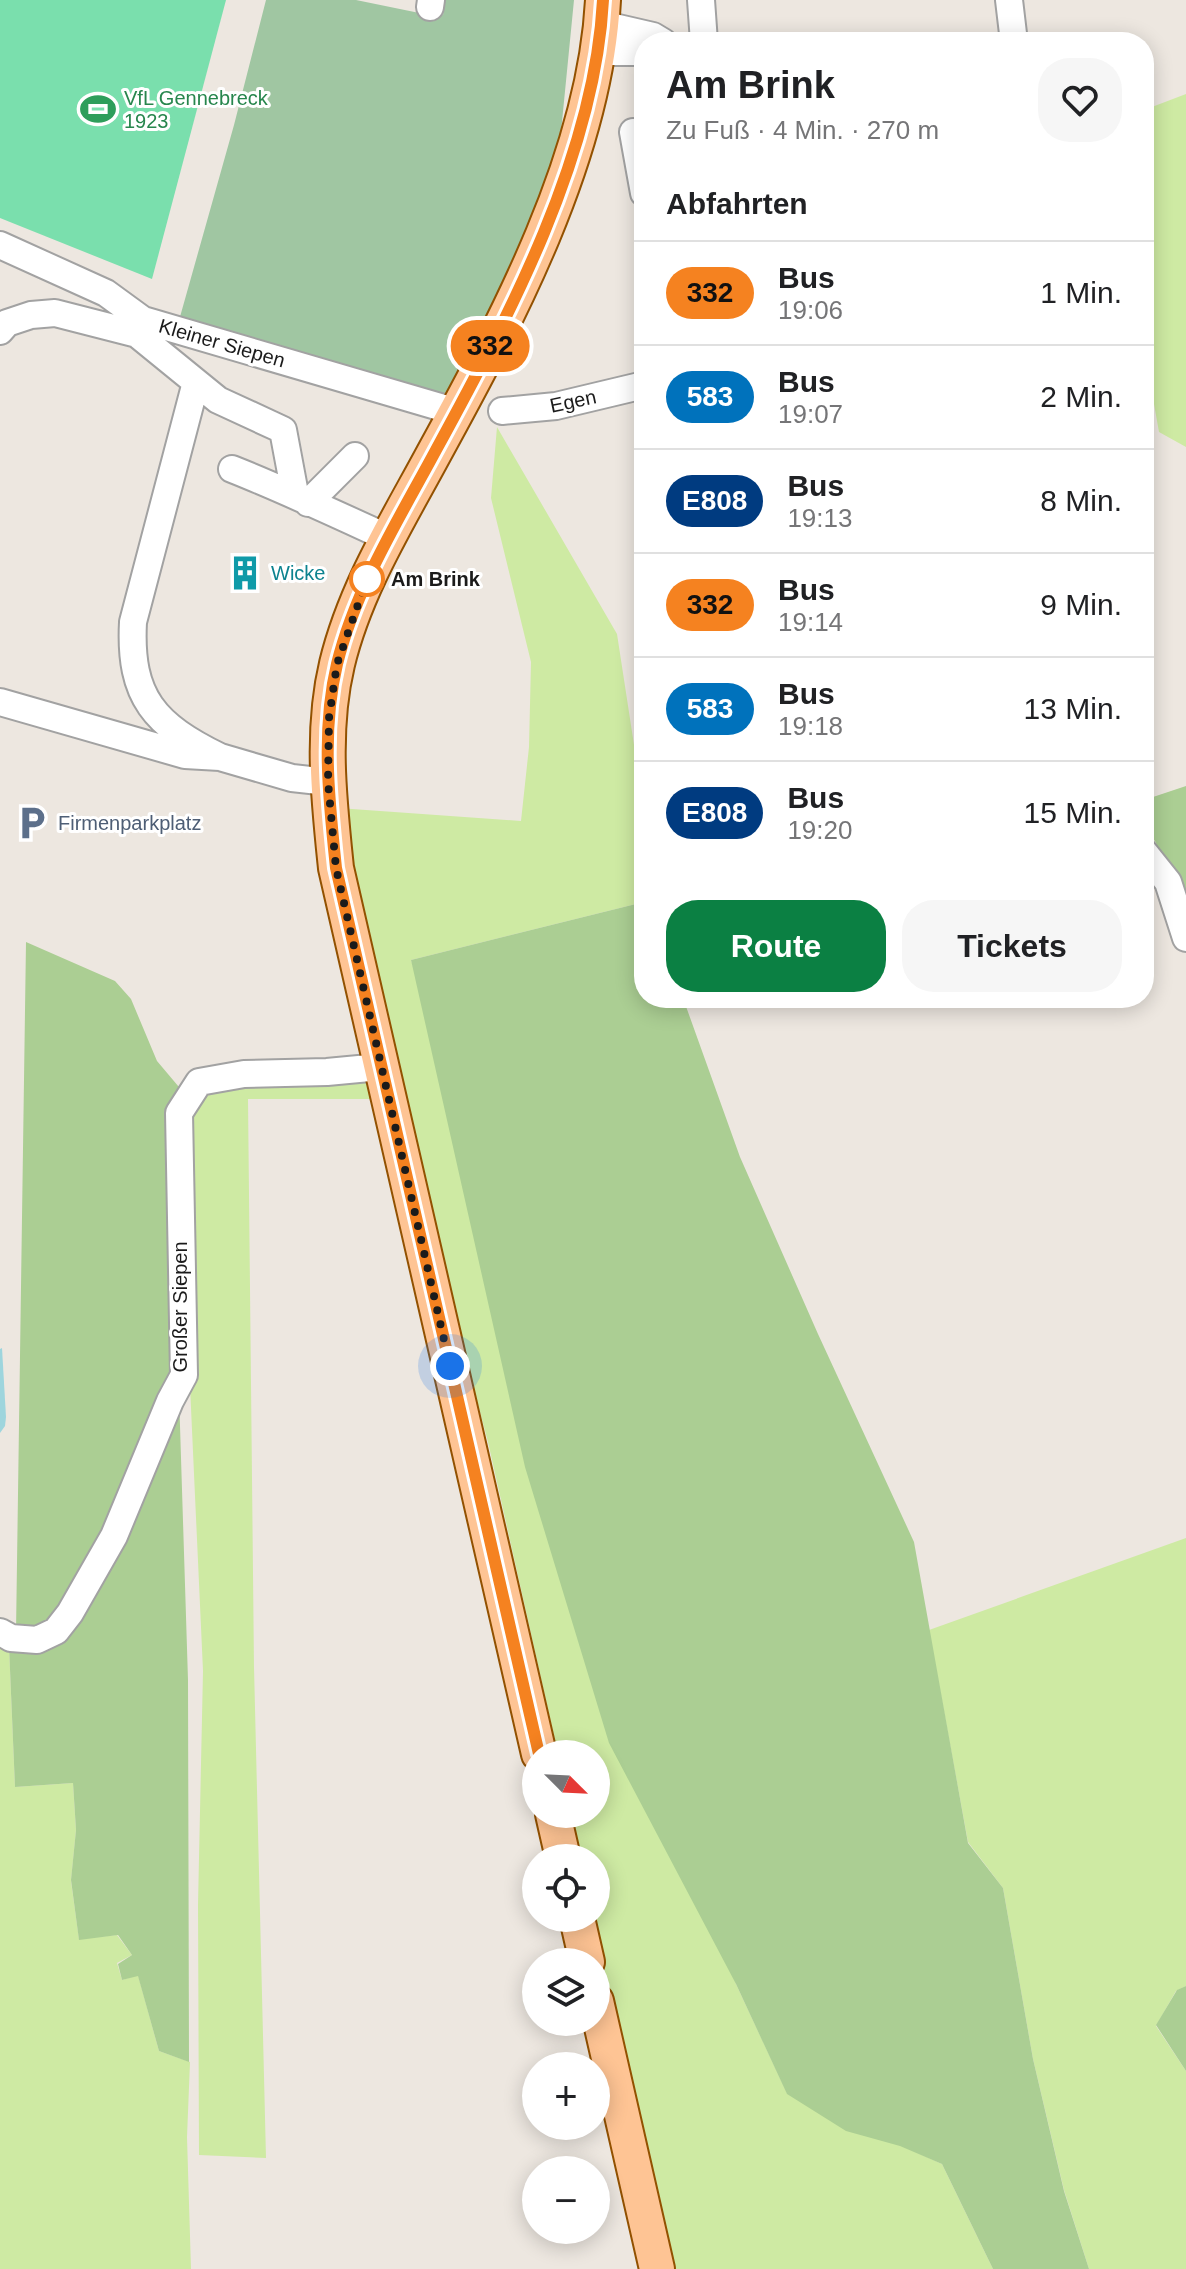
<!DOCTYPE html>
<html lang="de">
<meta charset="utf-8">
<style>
body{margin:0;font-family:Arial,sans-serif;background:#f6f6f6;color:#202124;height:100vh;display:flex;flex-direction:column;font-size:30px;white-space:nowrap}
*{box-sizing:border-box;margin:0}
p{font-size:26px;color:#757577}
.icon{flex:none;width:44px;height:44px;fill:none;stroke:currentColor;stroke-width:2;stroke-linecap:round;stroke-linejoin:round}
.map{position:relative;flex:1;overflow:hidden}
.side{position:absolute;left:634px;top:32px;width:520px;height:976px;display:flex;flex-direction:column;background:#fff;border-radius:32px;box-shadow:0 4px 20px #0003}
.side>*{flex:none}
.badge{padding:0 16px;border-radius:26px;font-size:28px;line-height:52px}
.needle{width:52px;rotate:114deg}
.tools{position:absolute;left:522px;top:1740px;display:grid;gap:16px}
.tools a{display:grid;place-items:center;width:88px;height:88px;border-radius:50%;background:#fff;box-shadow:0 4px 20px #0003;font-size:40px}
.you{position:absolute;width:40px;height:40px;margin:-20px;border:6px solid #fff;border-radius:50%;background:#1a73e8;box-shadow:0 0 0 12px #1a73e833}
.map>.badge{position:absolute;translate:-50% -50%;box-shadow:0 0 0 4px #fff}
h2{padding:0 32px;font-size:30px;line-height:72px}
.round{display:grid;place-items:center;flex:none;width:84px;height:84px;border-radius:32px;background:#f6f6f6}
.head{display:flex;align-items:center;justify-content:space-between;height:136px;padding:0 32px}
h1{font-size:38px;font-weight:800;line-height:60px}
.action{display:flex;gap:16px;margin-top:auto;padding:16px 32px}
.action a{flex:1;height:92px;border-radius:32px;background:#0b8043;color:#fff;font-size:32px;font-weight:800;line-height:92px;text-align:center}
.action a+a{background:#f6f6f6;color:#202124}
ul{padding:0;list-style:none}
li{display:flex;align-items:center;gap:24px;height:104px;padding:0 32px;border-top:2px solid #e0e0e0}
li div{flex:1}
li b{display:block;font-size:30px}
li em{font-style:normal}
li .badge{min-width:88px;font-weight:700;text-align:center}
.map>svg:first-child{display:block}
</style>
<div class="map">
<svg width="1186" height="2269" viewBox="0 0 1186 2269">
<rect width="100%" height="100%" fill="#ede7e0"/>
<!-- grass -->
<path fill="#ceeaa3" d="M 1186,94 L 1186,447 L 1159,432 L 1144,348 L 1144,110 Z
M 497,427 L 617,634 L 644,810 L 644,902 L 411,960 L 736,1984 L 787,2093 L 942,2164 L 993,2269 L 671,2269 L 593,1918 L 596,1918 L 596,1858 L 580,1858 L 571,1814 L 596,1814 L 596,1754 L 558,1754 L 488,1442 L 405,1129 L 356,877 L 338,808 L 521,821 L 529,747 L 531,662 L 491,498 Z
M 376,1072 L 384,1099 L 248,1099 L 254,1667 L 266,2158 L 199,2155 L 198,1905 L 203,1671 L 188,1342 L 186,1117 L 205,1088 Z
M 1186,1538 L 1186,1986 L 1176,1991 L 1156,2026 L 1186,2071 L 1186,2269 L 1089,2269 L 1064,2190 L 1033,2059 L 1003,1888 L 968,1842 L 929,1630 Z
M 0,1642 L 9,1646 L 15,1787 L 73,1783 L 76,1830 L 71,1881 L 79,1939 L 117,1935 L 132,1955 L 117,1963 L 122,1980 L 138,1975 L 159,2051 L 190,2062 L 187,2137 L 191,2269 L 0,2269 Z"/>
<!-- forest -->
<path fill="#abce93" d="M 1186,786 L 1186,912 L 1155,841 L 1144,830 L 1144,800 Z
M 644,902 L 644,998 L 683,998 L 740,1157 L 818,1334 L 914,1542 L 968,1843 L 1003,1888 L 1033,2059 L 1064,2191 L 1089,2269 L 993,2269 L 942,2164 L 900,2146 L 846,2131 L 787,2094 L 736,1984 L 609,1743 L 525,1467 L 411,960 Z
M 26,942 L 115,981 L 131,999 L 157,1061 L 184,1093 L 179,1394 L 188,1680 L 189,2062 L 159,2051 L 138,1976 L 122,1980 L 118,1964 L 132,1955 L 118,1935 L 79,1940 L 71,1880 L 76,1830 L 73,1783 L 15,1787 L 9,1646 L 16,1632 Z
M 1186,1986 L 1186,2071 L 1156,2025 L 1177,1990 Z"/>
<!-- cemetery -->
<path fill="#a0c6a2" d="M 266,0 L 356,0 L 434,16 L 443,15 L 445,0 L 574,0 L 559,152 L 518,265 L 451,403 L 178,324 L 234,125 Z"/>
<!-- pitch -->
<path fill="#7adfad" d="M 0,0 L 226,0 L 152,279 L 0,218 Z"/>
<!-- water -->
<path fill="#9ed5dd" d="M 2,1348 L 6,1417 L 5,1426 L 0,1433 L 0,1349 Z"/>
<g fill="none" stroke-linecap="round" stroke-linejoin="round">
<!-- minor casing -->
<g stroke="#a2a2a2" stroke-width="30">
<path id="minor" d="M 701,0 L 704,42
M 1009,0 L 1014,42
M 430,7 L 431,0
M 601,24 L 653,36 L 663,42
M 599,52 L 644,52
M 633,132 L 644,193
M 0,245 L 106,293 L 143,320 L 457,412
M 0,331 L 7,323 L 31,315 L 55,313 L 137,334 L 218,400 L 283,430 L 295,494
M 196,382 L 133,622 C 129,698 155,725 220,757
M 502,411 L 556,406 L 644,385
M 232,469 C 285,490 336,514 388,538
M 308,503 L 355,456
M 0,702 L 185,755 L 220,757 L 292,778 L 328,782
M 1144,852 L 1168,882 L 1186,938
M 0,1632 L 11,1638 L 37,1640 L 56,1631 L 70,1613 L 114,1536 L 170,1401 L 184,1375 L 179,1113 L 199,1082 L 244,1074 L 327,1072 L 380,1067"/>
</g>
<!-- major casing -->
<g stroke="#925100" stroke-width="38">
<path id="major" d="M 539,1754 L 336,868 C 329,801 321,731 337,664 C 355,589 397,522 433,455 C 507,320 595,156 603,0
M 553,1814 L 563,1858
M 577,1918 L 587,1962
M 596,2001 L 657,2269"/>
</g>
<!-- minor -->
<use href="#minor" stroke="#fff" stroke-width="26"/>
<!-- major -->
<use href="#major" stroke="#fec494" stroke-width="34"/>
</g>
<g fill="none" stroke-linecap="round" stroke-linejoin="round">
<!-- line casing -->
<g stroke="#fff" stroke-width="18">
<path id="line" d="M 539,1754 L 336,868 C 329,801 321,731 337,664 C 356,587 399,519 436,450 C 509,316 595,155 603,0"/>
</g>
<!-- line -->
<use href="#line" stroke="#f58220" stroke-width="12"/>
<!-- walk -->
<path stroke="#1b1b1b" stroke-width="8" stroke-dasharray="0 14.4" d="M 367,579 L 337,664 L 329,718 L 328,782 L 336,868 L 450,1366"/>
</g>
<!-- icons -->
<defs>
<g id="stadium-bare" transform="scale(2.76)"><path d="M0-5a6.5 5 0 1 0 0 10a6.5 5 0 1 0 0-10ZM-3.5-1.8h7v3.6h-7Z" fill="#2e9e5b" stroke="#fff" stroke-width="2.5" paint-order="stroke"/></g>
<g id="building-bare" transform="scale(2.76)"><path d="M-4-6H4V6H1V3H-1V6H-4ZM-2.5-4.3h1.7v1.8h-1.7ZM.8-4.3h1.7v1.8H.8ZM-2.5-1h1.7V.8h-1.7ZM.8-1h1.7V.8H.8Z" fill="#0f9aa8" stroke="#fff" stroke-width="2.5" paint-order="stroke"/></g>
<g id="parking-bare" transform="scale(2.76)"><path d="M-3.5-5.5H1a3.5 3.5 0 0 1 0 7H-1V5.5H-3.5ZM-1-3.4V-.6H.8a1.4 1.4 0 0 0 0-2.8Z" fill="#5c6f8a" stroke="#fff" stroke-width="2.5" paint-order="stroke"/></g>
</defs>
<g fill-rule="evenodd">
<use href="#stadium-bare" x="98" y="109"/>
<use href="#building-bare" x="245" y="573"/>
<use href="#parking-bare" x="32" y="823"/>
</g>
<!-- markers -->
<circle fill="#fff" stroke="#f58220" stroke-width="4" cx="367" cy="579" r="16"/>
<g text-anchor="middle" stroke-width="6" stroke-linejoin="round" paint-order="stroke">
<!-- leisure labels -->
<g font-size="20" fill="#27864d" stroke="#fff" text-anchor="start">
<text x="124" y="105">VfL Gennebreck<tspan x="124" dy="23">1923</tspan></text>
</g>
<!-- street labels -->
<g font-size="20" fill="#1b1b1b" stroke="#fff">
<text transform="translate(222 343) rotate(16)" y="7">Kleiner Siepen</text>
<text transform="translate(573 401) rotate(-12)" y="7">Egen</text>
<text transform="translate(180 1307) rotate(-90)" y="7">Großer Siepen</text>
</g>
<!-- culture labels -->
<g font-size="20" fill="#0d838f" stroke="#fff" text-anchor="start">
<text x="271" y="580">Wicke</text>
</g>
<!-- stop labels -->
<g font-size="20" font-weight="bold" fill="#1b1b1b" stroke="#fff" text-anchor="start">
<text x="391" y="586">Am Brink</text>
</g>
<!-- service labels -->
<g font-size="20" fill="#4e5e75" stroke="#fff" text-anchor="start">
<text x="58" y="830">Firmenparkplatz</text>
</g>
</g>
</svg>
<div class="tools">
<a><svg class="needle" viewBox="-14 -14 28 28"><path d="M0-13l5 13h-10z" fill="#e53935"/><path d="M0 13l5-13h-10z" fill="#757577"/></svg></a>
<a><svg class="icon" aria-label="locate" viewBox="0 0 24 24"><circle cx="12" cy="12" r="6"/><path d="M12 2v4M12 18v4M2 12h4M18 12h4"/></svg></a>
<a><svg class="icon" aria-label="layers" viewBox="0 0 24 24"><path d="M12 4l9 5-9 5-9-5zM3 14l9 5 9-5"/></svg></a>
<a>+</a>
<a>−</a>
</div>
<div class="you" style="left:450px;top:1366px"></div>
<b class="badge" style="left:490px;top:346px;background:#f58220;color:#111">332</b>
<section class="side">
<div class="head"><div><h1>Am Brink</h1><p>Zu Fuß · 4 Min. · 270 m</p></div><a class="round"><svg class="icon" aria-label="heart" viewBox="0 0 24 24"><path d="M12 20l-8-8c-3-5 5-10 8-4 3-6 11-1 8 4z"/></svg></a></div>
<h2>Abfahrten</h2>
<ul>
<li><span class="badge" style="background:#f58220;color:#111">332</span><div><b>Bus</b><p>19:06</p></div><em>1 Min.</em></li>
<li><span class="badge" style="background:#0072bc;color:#fff">583</span><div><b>Bus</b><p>19:07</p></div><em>2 Min.</em></li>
<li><span class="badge" style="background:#003b80;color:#fff">E808</span><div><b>Bus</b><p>19:13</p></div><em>8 Min.</em></li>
<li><span class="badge" style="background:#f58220;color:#111">332</span><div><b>Bus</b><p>19:14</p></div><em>9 Min.</em></li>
<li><span class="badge" style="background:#0072bc;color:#fff">583</span><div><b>Bus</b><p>19:18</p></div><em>13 Min.</em></li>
<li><span class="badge" style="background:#003b80;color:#fff">E808</span><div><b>Bus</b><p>19:20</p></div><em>15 Min.</em></li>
</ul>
<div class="action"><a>Route</a><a>Tickets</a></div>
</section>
</div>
